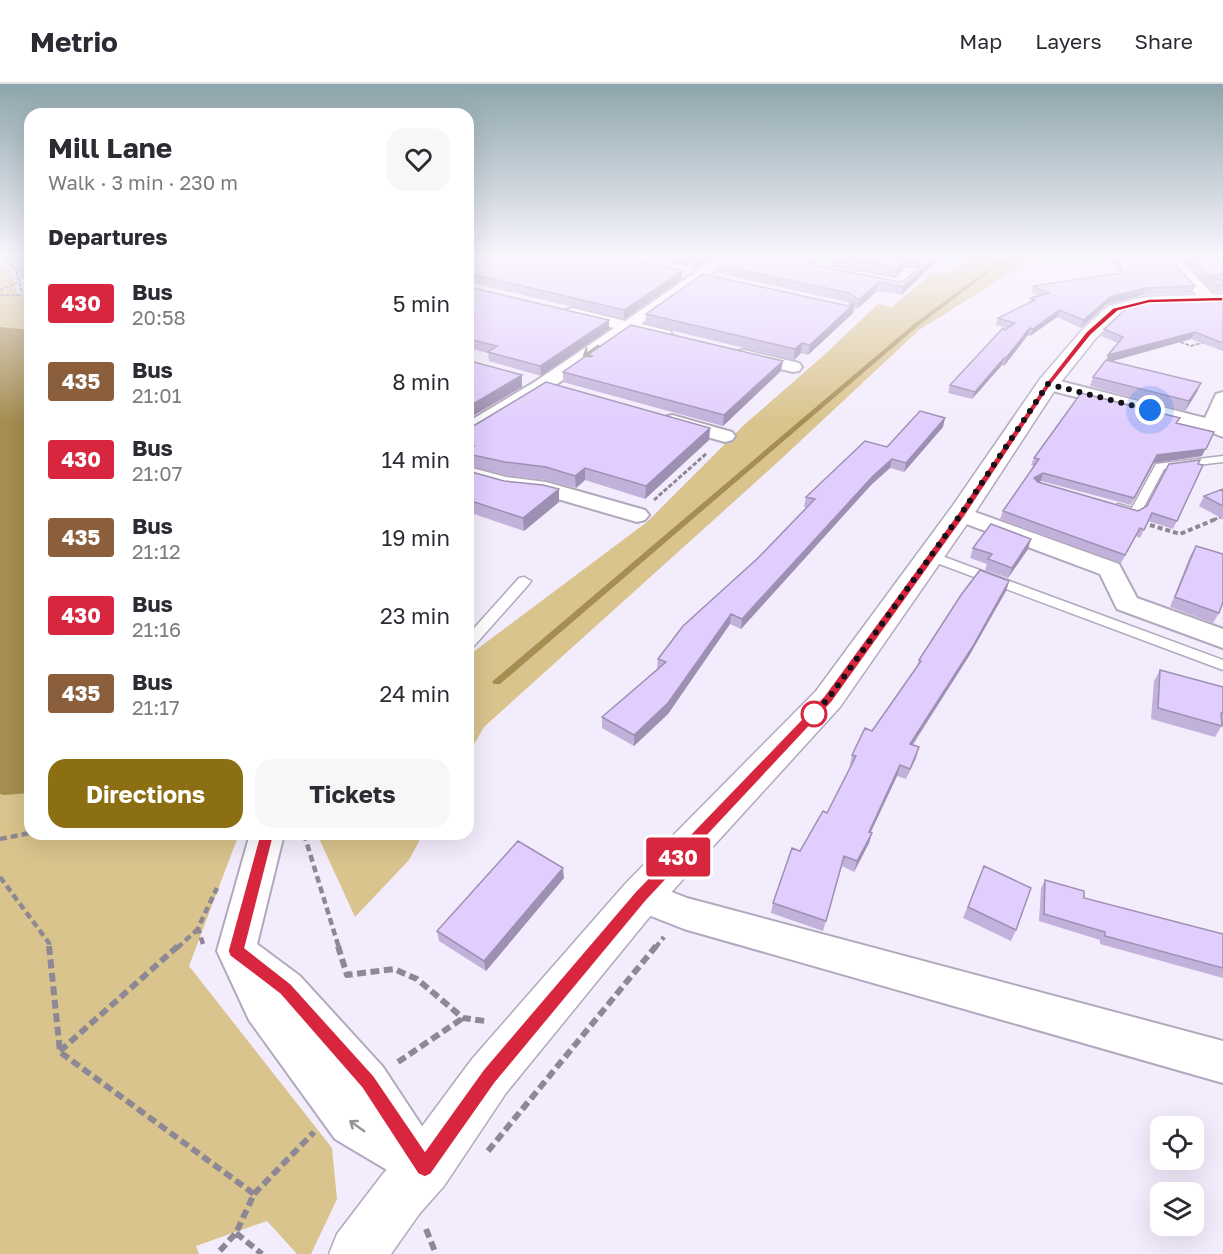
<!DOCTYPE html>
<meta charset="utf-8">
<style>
body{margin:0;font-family:"Golos Text",sans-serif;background:#f7f7f7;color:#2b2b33;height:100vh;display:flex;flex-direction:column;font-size:22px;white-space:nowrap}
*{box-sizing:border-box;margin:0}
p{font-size:20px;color:#7c7c81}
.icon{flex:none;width:33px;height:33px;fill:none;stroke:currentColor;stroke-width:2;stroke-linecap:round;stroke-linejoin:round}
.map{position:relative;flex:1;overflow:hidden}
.details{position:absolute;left:24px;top:24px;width:450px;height:732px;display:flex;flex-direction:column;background:#fff;border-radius:18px;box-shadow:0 6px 24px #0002}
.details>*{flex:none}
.badge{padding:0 12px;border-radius:4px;font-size:21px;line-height:39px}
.tools{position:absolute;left:1150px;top:1032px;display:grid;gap:12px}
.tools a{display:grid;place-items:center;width:54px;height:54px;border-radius:12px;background:#fff;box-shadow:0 6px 24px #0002;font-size:30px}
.you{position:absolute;width:30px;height:30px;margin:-15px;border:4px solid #fff;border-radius:50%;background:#1a73e8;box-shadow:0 0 0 9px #1a73e833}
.map>.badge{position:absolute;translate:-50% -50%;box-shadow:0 0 0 3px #fff}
h2{padding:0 24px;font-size:22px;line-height:54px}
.round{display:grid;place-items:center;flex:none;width:63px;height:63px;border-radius:18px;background:#f7f7f7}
.headline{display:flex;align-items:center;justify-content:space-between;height:102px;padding:0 24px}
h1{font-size:28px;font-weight:700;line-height:45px}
.action{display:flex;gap:12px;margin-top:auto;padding:12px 24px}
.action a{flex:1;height:69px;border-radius:18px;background:#8d6f13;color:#fff;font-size:24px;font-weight:700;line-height:69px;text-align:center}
.action a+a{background:#f7f7f7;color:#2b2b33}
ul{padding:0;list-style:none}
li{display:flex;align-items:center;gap:18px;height:78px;padding:0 24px}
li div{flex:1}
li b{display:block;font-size:22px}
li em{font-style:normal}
li .badge{min-width:66px;font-weight:700;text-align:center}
header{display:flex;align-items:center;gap:36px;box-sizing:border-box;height:84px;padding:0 30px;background:#fff;border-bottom:2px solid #e1e1e2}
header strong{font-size:28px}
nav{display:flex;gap:33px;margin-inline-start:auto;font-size:21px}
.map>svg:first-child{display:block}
</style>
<header>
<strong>Metrio</strong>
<nav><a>Map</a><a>Layers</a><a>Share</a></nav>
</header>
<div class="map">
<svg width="1223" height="1170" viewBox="0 0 1223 1170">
<rect width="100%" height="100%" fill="#f3ecfd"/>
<!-- green -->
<path fill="#d9c48d" d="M 966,174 L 1034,174 L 919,246 L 779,377 L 484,643 L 468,671 L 468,572 L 647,438 L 744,341 L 823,272 L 878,220 L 892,223 L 933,188 L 946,191 Z
M 0,181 L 11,186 L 17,209 L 30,214 L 30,750 L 239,750 L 189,882 L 332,1064 L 337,1115 L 311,1170 L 297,1170 L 267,1137 L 196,1162 L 199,1170 L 0,1170 Z
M 317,750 L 423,750 L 409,776 L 355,833 Z"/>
<!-- water -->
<path fill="#a68e52" d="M 0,243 L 30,246 L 30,709 L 4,711 L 0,710 Z"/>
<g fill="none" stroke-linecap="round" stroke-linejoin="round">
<!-- stream -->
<path fill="#a68e52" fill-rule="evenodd" d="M 1003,174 L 1008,174 L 918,242 L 500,600 L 494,600 L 492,598 L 494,596 L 914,240 Z"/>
<!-- service casing -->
<g stroke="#b1a8bd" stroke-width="3">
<path id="service" d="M 1223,372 L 1223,378 L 1164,385 L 1139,432 L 1131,432 L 1112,424 L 1118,420 L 1132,424 L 1156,380 Z
M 931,468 L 1223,576 L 1223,586 L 926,475 L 925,472 Z
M 524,493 L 531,497 L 529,500 L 473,563 L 468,565 L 468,551 L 519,494 Z"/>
</g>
<!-- minor casing -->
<g stroke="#b1a8bd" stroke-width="4">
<path id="minor" d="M 716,174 L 733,174 L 641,240 L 670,247 L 672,251 L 670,255 L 664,256 L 630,248 L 550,305 L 475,351 L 468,353 L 468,338 L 536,297 L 614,244 L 566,232 L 564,229 L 566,226 L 572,224 L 625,237 Z
M 819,174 L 835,174 L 828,182 L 896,194 L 906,184 L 916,184 L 918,187 L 904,202 L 899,204 L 812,187 L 810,184 Z
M 1163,174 L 1178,174 L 1215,212 L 1217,215 L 1215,218 L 1203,218 Z
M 744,266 L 799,279 L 802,283 L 799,287 L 793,288 L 738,275 L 735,271 L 738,267 Z
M 1048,294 L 1205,334 L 1216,310 L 1223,308 L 1223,353 L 1205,346 L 1041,304 L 1039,300 L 1041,296 Z
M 672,331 L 732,348 L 735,352 L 732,356 L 725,358 L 665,341 L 662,337 L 665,333 Z
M 468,383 L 506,393 L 546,398 L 645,426 L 649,431 L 645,436 L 637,438 L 544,411 L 505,407 L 468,397 Z
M 961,423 L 1119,480 L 1137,514 L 1223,545 L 1223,564 L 1117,525 L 1100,490 L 953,435 L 949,430 L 953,425 Z
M 250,750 L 284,750 L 257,860 L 300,892 L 383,983 L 437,1065 L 441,1067 L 448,1083 L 441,1099 L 425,1106 L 409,1099 L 335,1055 L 249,936 L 217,867 Z
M 641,796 L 687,814 L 1223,957 L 1223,999 L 684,845 L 628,823 L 623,812 L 628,801 Z"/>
</g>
<!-- tertiary casing -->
<g stroke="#b1a8bd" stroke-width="3">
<path id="tertiary" d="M 1223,210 L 1223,220 L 1150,222 L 1122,230 L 1096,254 L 1057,303 L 974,430 L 840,623 L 656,825 L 506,1009 L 444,1102 L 420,1129 L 391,1170 L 329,1170 L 337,1150 L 382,1091 L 406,1064 L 472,975 L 626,799 L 816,607 L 951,424 L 1040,295 L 1082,246 L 1108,222 L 1143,213 Z"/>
</g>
<!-- path-far4 -->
<path stroke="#8e8895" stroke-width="2" stroke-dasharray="4 1.5" stroke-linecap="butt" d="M 3,174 L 3,178 L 16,185 L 21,206 L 30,215
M 0,206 L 17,199
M 0,211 L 23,211
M 1175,256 L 1191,262 L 1205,258"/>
<!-- path-far3 -->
<path stroke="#8e8895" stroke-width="3" stroke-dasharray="4.5 2" stroke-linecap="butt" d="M 654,416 L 707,369
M 1213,436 L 1223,432"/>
<!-- path-far2 -->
<path stroke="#8e8895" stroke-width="4" stroke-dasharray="5 3" stroke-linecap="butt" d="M 1150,441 L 1180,450 L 1216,435"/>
<!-- path-far1 -->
<path stroke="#8e8895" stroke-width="4.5" stroke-dasharray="7 4" stroke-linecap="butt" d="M 304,750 L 339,864
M 0,755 L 30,749
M 0,793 L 49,859 L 49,864
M 203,860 L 198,844 L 217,804
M 177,864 L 198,845
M 655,864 L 664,853"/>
<!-- path -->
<path stroke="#8e8895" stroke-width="6" stroke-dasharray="9 4.5" stroke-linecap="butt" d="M 49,862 L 60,968 L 254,1110 L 236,1149 L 217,1170
M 338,862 L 347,891 L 394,885 L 417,895 L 463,934 L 485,937
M 60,967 L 178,862
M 398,978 L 463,934
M 488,1067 L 656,862
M 254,1110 L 314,1048
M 426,1145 L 436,1170
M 236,1149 L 262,1170"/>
<!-- service -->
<use href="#service" fill="#fff" fill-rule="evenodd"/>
<!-- minor -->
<use href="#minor" fill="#fff" fill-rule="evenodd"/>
<!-- tertiary -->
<use href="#tertiary" fill="#fff" fill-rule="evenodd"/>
</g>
<!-- wall -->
<path fill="#c2b1da" d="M 30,174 L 30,196 L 22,194 L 18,185 L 21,184 L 18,176 Z
M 468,174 L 682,195 L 624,235 L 468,198 Z
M 643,174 L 712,174 L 696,185 Z
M 726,174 L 817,174 L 812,180 L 813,181 L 900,198 L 907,195 L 918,184 L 918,183 L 906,182 L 895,192 L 832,180 L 833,174 L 939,174 L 902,211 L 877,207 L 857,225 L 854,223 L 853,229 L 808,271 L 801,269 L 794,276 L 645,240 L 646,230 L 848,222 L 851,221 L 847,218 L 717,189 L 718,181 Z
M 1108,174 L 1169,174 L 1195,202 L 1192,209 L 1143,211 L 1107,220 L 1081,244 L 1057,233 L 1030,252 L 1028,251 L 1004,282 L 1002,281 L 972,315 L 948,309 L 950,301 L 1007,244 L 996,241 L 998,234 L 1029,219 L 1031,214 L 1038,212 L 1031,208 L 1033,202 L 1118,189 Z
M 1181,174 L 1223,174 L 1223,208 L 1214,208 Z
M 468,203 L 609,245 L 541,292 L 489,277 L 488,269 L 468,264 Z
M 1223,215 L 1223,267 L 1191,255 L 1111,277 L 1201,299 L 1197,308 L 1185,327 L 1090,302 L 1093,293 L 1107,276 L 1108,271 L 1118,259 L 1101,252 L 1104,245 Z
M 781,287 L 723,342 L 563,298 L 563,288 Z
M 1180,334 L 1177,339 L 1202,372 L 1154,379 L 1131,421 L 1041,397 L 1038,398 L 1138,427 L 1147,422 L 1198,380 L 1203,381 L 1173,445 L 1148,437 L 1140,454 L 1136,452 L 1121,479 L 1000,435 L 1003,427 L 1034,382 L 1031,381 L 1034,374 Z
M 468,343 L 710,344 L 709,356 L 645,415 L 585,396 L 576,404 L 546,396 L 506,391 L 468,382 Z
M 943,343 L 904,388 L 890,384 L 871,401 L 741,545 L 730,540 L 668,630 L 634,662 L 602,644 L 602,633 L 657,585 L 658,575 L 758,474 L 807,423 L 804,423 L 806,413 L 887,363 Z
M 468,387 L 504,397 L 559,405 L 559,418 L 524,447 L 468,428 Z
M 1223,405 L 1223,435 L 1199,422 L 1204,412 Z
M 1196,462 L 1219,529 L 1213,539 L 1170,523 L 1190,472 Z
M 973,464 L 1028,465 L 1008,494 L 985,486 L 987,480 L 970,474 Z
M 1009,497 L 1006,507 L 969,572 L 913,661 L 919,663 L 906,695 L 897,692 L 871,748 L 872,749 L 869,759 L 854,788 L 842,782 L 823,847 L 771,829 L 773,819 L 800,767 L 827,729 L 851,682 L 850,681 L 852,671 L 872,647 L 917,582 L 919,576 Z
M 1160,586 L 1223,603 L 1223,642 L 1222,641 L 1215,653 L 1151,635 L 1154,597 Z
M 984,782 L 1016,846 L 1011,857 L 963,834 Z
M 564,794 L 486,887 L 439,857 L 437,847 Z
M 1045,796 L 1084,814 L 1223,850 L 1223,894 L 1100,860 L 1100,856 L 1039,837 L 1041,804 Z"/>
<!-- shaded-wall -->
<path fill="#9e90b2" d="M 700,174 L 712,174 L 696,185 L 697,176 Z
M 810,174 L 817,174 L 808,184 L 809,176 Z
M 907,174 L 906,182 L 895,192 L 897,183 Z
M 933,174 L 939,174 L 902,211 L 903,203 Z
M 682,187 L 682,195 L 624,235 L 624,226 Z
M 878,198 L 877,207 L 857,225 L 859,216 Z
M 1146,204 L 1143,211 L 1107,220 L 1081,244 L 1084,236 L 1110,213 Z
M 855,219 L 853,229 L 808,271 L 810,261 Z
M 1059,226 L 1057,233 L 1030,252 L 1033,245 Z
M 609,236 L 609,245 L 541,292 L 540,282 Z
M 1030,244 L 1028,251 L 1004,282 L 1006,274 Z
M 1195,248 L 1191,255 L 1106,279 L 1108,271 Z
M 802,259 L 801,269 L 794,276 L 795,265 Z
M 1004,274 L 1002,281 L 972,315 L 975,308 Z
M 783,277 L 781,287 L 723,342 L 724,331 Z
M 522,291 L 522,303 L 468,335 L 468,323 Z
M 1201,299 L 1197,308 L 1185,327 L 1189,317 Z
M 945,334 L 943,343 L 904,388 L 906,379 Z
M 710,344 L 709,356 L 645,415 L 646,402 Z
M 1214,348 L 1202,372 L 1154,379 L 1131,421 L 1157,371 Z
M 892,375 L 890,384 L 871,401 L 741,545 L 742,535 L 873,392 Z
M 585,384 L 585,396 L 576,404 L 575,392 Z
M 1043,389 L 1041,397 L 1032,402 L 1034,394 Z
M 559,405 L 559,418 L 524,447 L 523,434 Z
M 1031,455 L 1028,465 L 1008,494 L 1012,484 Z
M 1009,497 L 1006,507 L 969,572 L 906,670 L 910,660 Z
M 731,530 L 730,540 L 668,630 L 634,662 L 634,651 Z
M 919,663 L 916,674 L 906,695 L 910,685 Z
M 900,681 L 897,692 L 866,758 L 869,748 Z
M 872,749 L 869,759 L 854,788 L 857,777 Z
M 563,784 L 564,794 L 486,887 L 484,877 Z"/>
<!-- building -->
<path fill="#e2cefe" stroke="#9e90b2" stroke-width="1.5" d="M 23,174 L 30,174 L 30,179 L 18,176 Z
M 468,174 L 609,174 L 649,179 L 682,187 L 624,226 L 468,189 Z
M 686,174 L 700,174 L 697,176 Z
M 726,174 L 810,174 L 809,176 L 813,181 L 900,198 L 907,195 L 921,180 L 920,175 L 917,174 L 933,174 L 903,203 L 878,198 L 859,216 L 849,209 L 718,181 Z
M 845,174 L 907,174 L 897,183 Z
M 1115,174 L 1169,174 L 1195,202 L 1146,204 L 1110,213 L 1084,236 L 1059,226 L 1033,245 L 1030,244 L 1006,274 L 1004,274 L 975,308 L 950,301 L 1003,244 L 1005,246 L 1015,239 L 998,234 L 1035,216 L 1031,214 L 1049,209 L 1033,202 L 1121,189 L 1121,183 Z
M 1191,174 L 1223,174 L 1223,191 L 1212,191 L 1212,193 L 1223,197 L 1223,201 L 1217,201 Z
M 30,181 L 30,188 L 18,185 Z
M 703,190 L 848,222 L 855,219 L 810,261 L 802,259 L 795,265 L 646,230 Z
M 468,203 L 609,236 L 540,282 L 488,268 L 497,262 L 468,255 Z
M 1223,215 L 1223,259 L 1195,248 L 1108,271 L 1123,253 L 1104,245 L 1126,225 L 1153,217 Z
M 631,241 L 783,277 L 724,331 L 563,288 Z
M 1106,276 L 1201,299 L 1189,317 L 1093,293 Z
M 470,277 L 522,291 L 468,323 L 468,278 Z
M 546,298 L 710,344 L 646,402 L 585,384 L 575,392 L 546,383 L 505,378 L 468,370 L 468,366 L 474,362 L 468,360 L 468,343 L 475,341 Z
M 1081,309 L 1180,334 L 1176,339 L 1214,348 L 1206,365 L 1157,371 L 1134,414 L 1043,389 L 1034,394 L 1038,398 L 1138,427 L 1147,422 L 1169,380 L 1200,376 L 1198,380 L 1203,381 L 1177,437 L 1152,429 L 1144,446 L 1140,444 L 1125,471 L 1003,427 L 1039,375 L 1034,374 Z
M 920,327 L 945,334 L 906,379 L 892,375 L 873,392 L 742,535 L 731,530 L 668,619 L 634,651 L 602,633 L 666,578 L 658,575 L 683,542 L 758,474 L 815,415 L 806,413 L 865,357 L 887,363 Z
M 468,387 L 504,397 L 543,401 L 559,405 L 523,434 L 468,416 Z
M 1223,405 L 1223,422 L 1204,412 Z
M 991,440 L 1031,455 L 1012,484 L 988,475 L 992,470 L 973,464 Z
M 1196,462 L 1223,470 L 1223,518 L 1219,529 L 1175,513 Z
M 980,486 L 1009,497 L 973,562 L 910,660 L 919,663 L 910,685 L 900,681 L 869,748 L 872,749 L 857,777 L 844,772 L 826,837 L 773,819 L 792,764 L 800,767 L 823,727 L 827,729 L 856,672 L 852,671 L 865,644 L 872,647 L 921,577 L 919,576 L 961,511 Z
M 1160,586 L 1223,603 L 1223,629 L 1221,629 L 1222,642 L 1158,624 Z
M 518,757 L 563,784 L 484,877 L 437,847 Z
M 984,782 L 1031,804 L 1016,846 L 968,823 Z
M 1045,796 L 1084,807 L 1084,814 L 1223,850 L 1223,884 L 1105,852 L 1105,848 L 1044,830 Z"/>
<!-- one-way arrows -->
<defs><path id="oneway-shaft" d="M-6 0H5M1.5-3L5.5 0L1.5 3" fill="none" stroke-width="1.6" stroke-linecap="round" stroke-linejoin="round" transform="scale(1.5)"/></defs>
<g stroke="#969498">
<use href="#oneway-shaft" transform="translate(591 267) rotate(145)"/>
<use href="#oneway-shaft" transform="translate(357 1042) rotate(-145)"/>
</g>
<!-- sky -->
<linearGradient id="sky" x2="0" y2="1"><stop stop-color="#8da5ac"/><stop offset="0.51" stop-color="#faf6fe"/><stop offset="1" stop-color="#faf6fe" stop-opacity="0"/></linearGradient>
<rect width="1223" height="338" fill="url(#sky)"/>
<!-- line -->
<path fill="#d7263d" stroke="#fff" stroke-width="1.5" d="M 1223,213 L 1223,217 L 1149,219 L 1118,227 L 1091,251 L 1051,301 L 965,432 L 832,618 L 646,817 L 495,999 L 431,1090 L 425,1093 L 418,1090 L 362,1004 L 280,910 L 230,872 L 228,867 L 260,750 L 262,746 L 272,746 L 274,750 L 245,864 L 291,900 L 374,992 L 425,1067 L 483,986 L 635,808 L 824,612 L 958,429 L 1046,299 L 1086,248 L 1113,224 L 1149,215 Z"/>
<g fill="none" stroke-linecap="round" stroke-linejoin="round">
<!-- walk -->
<path stroke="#16121a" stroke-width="6" stroke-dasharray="0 10.8" d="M 814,630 L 812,632 L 828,615 L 961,430 L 1048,300 L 1150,326"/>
</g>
<!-- markers -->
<circle fill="#fff" stroke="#d7263d" stroke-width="3" cx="814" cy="630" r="12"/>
</svg>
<div class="tools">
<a><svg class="icon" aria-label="locate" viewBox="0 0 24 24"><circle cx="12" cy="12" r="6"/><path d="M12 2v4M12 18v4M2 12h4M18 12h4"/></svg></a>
<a><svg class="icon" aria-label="layers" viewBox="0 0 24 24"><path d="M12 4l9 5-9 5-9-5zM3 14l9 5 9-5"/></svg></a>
</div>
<div class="you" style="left:1150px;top:326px"></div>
<b class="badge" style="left:678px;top:773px;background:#d7263d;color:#fff">430</b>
<section class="details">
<div class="headline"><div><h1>Mill Lane</h1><p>Walk · 3 min · 230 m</p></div><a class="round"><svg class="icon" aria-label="heart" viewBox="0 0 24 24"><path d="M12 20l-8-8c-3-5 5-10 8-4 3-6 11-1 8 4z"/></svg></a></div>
<h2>Departures</h2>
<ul>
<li><span class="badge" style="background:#d7263d;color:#fff">430</span><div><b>Bus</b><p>20:58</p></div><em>5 min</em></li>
<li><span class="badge" style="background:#8b5e3c;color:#fff">435</span><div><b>Bus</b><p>21:01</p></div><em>8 min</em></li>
<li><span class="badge" style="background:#d7263d;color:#fff">430</span><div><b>Bus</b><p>21:07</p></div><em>14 min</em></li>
<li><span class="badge" style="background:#8b5e3c;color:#fff">435</span><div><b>Bus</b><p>21:12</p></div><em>19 min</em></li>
<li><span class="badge" style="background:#d7263d;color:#fff">430</span><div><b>Bus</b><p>21:16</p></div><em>23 min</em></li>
<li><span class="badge" style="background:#8b5e3c;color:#fff">435</span><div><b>Bus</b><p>21:17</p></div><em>24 min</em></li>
</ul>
<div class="action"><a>Directions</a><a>Tickets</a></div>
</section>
</div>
